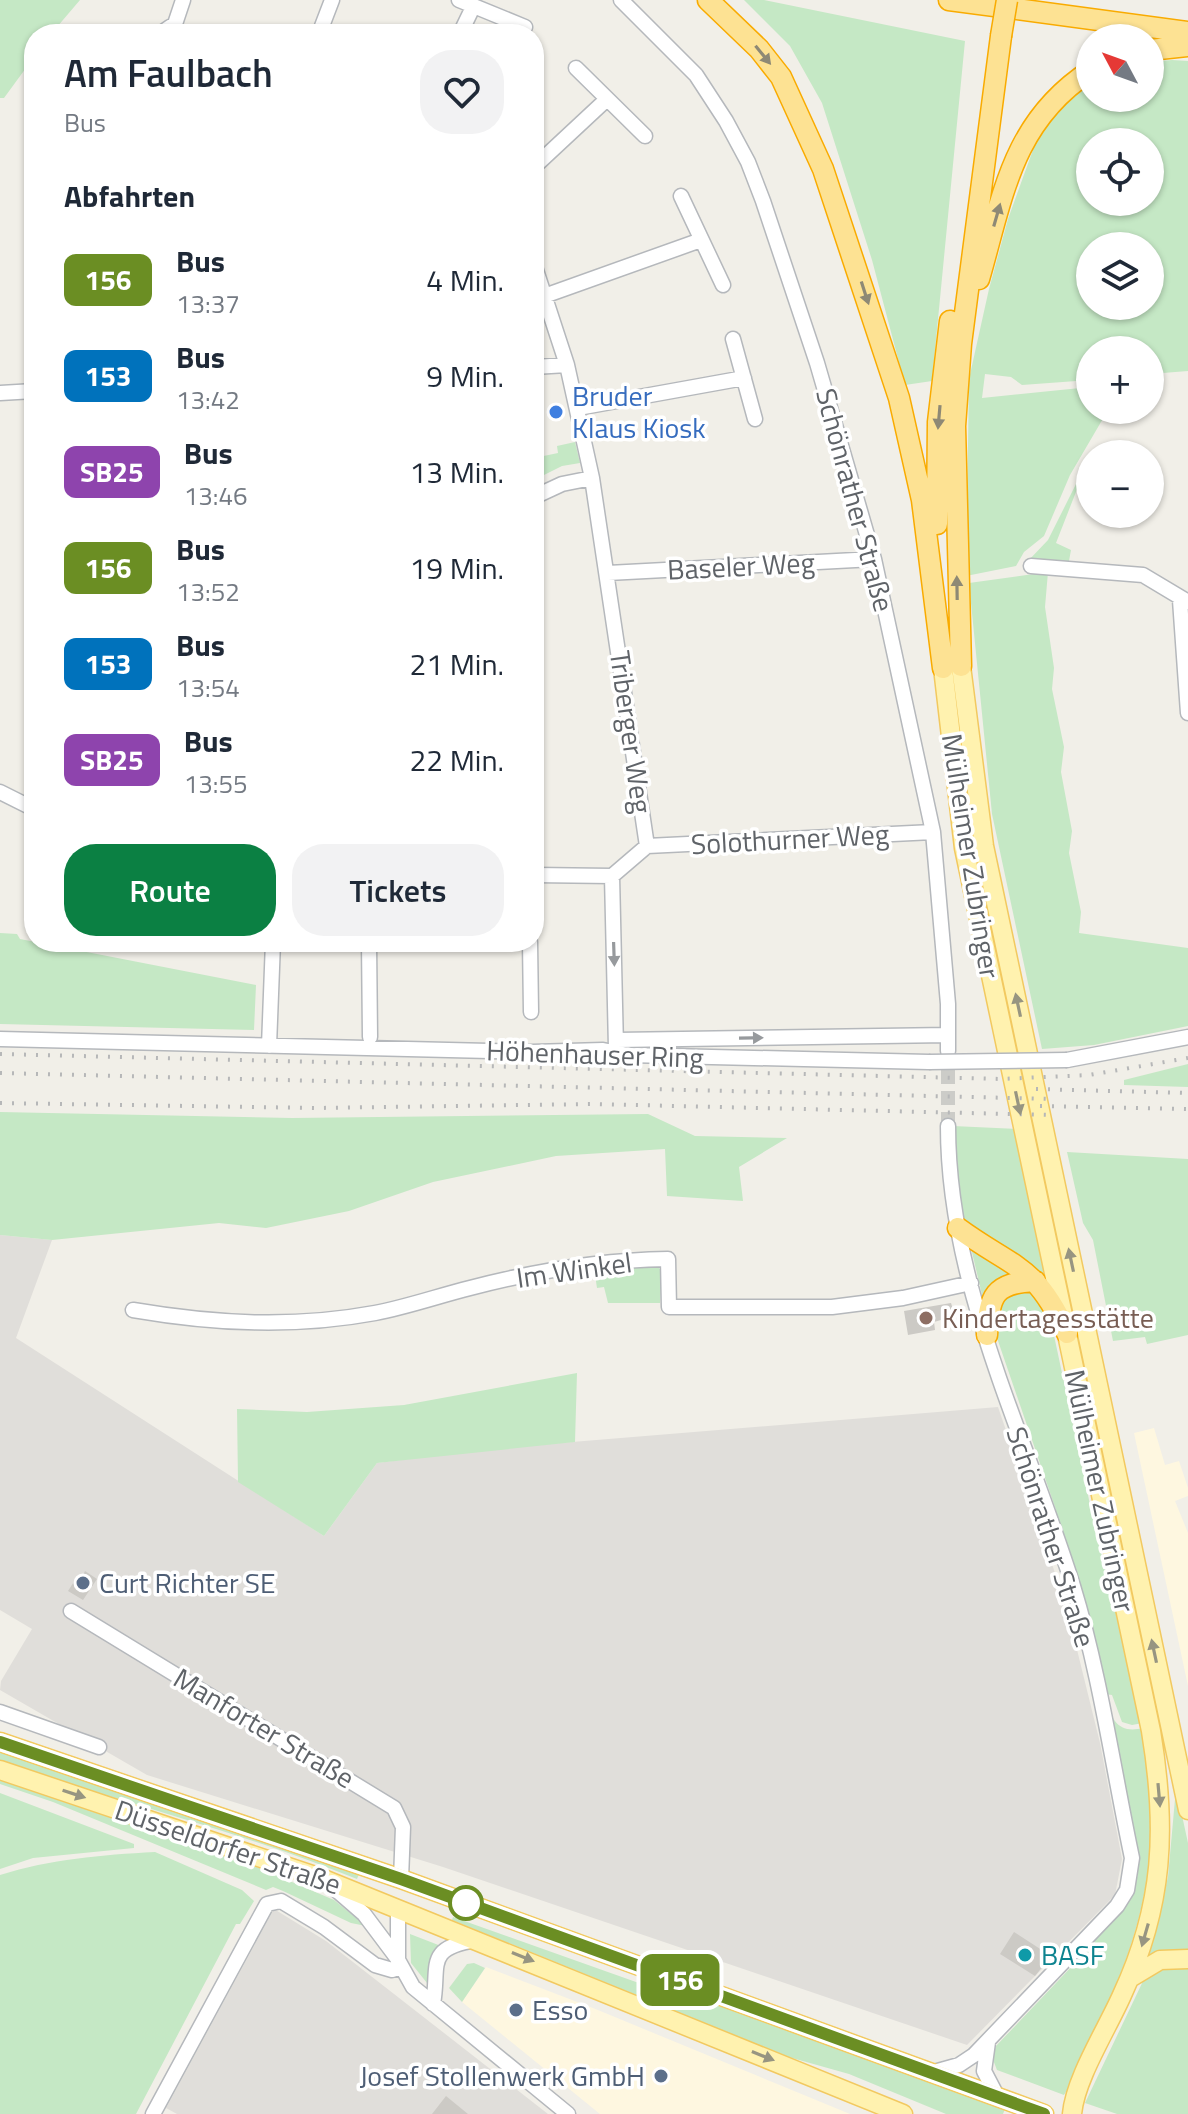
<!DOCTYPE html>
<html lang="de">
<meta charset="utf-8">
<style>
body{margin:0;font-family:"Titillium Web",sans-serif;background:#f2f2f3;color:#1f2937;height:100vh;display:flex;flex-direction:column;font-size:30px;white-space:nowrap}
*{box-sizing:border-box;margin:0}
p{font-size:26px;color:#747a83}
.icon{flex:none;width:44px;height:44px;fill:none;stroke:currentColor;stroke-width:2;stroke-linecap:round;stroke-linejoin:round}
.map{position:relative;flex:1;overflow:hidden}
.details{position:absolute;left:24px;top:24px;width:520px;height:928px;display:flex;flex-direction:column;background:#fff;border-radius:32px;box-shadow:0 2px 6px #0004}
.details>*{flex:none}
.badge{padding:0 16px;border-radius:12px;font-size:28px;line-height:52px}
.needle{width:52px;rotate:311deg}
.tools{position:absolute;left:1076px;top:24px;display:grid;gap:16px}
.tools a{display:grid;place-items:center;width:88px;height:88px;border-radius:50%;background:#fff;box-shadow:0 2px 6px #0004;font-size:40px}
.map>.badge{position:absolute;translate:-50% -50%;box-shadow:0 0 0 4px #fff}
h2{padding:0 40px;font-size:30px;line-height:72px}
.round{display:grid;place-items:center;flex:none;width:84px;height:84px;border-radius:32px;background:#f2f2f3}
.overview{display:flex;align-items:center;justify-content:space-between;height:136px;padding:0 40px}
h1{font-size:38px;font-weight:600;line-height:60px}
.action{display:flex;gap:16px;margin-top:auto;padding:16px 40px}
.action a{flex:1;height:92px;border-radius:32px;background:#0b8043;color:#fff;font-size:32px;font-weight:600;line-height:92px;text-align:center}
.action a+a{background:#f2f2f3;color:#1f2937}
ul{padding:0;list-style:none}
li{display:flex;align-items:center;gap:24px;height:96px;padding:0 40px}
li div{flex:1}
li b{display:block;font-size:30px}
li em{font-style:normal}
li .badge{min-width:88px;font-weight:700;text-align:center}
.map>svg:first-child{display:block}
</style>
<div class="map">
<svg width="1188" height="2114" viewBox="0 0 1188 2114">
<rect width="100%" height="100%" fill="#f1efe8"/>
<!-- commercial -->
<path fill="#fef7e0" d="M 1154,1428 L 1165,1465 L 1179,1461 L 1188,1488 L 1188,1496 L 1175,1501 L 1188,1533 L 1188,1686 L 1134,1433 Z
M 486,1967 L 593,2008 L 850,2114 L 600,2114 L 462,2002 Z"/>
<!-- industrial -->
<path fill="#e0deda" d="M 0,1235 L 52,1240 L 16,1338 L 324,1536 L 377,1463 L 488,1449 L 998,1407 L 1066,1605 L 1100,1743 L 1122,1859 L 1115,1895 L 967,2045 L 443,1867 L 147,1775 L 0,1690 L 1,1681 L 32,1629 L 0,1610 Z
M 274,1909 L 326,1941 L 548,2114 L 177,2114 L 166,2108 Z"/>
<!-- green -->
<path fill="#c5e8c5" fill-rule="evenodd" d="M 0,0 L 80,0 L 51,34 L 34,34 L 34,57 L 4,98 L 0,98 Z
M 744,0 L 764,0 L 965,41 L 932,381 L 905,385 L 872,260 L 822,103 L 790,46 Z
M 1172,60 L 1188,61 L 1188,371 L 1150,374 L 1150,350 L 1090,350 L 1090,380 L 1022,385 L 1011,377 L 985,374 L 982,398 L 1090,387 L 1090,410 L 1108,410 L 1070,475 L 1044,536 L 1024,552 L 1016,566 L 966,576 L 969,379 L 989,289 L 1008,219 L 1038,136 L 1063,103 L 1090,83 L 1090,98 L 1150,98 L 1150,62 ZM 1090,142 L 1150,142 L 1150,202 L 1090,202 ZM 1090,246 L 1150,246 L 1150,306 L 1090,306 Z
M 575,442 L 580,463 L 562,466 L 534,480 L 534,458 L 558,453 L 557,446 Z
M 1090,456 L 1056,543 L 1071,550 L 1069,561 L 1028,561 L 1048,540 Z
M 1048,572 L 1045,607 L 1054,668 L 1052,689 L 1064,747 L 1061,772 L 1072,831 L 1069,853 L 1081,912 L 1079,933 L 1188,948 L 1188,1026 L 1094,1045 L 1042,1049 L 992,814 L 969,583 Z
M 0,933 L 17,934 L 20,939 L 256,985 L 254,1030 L 0,1024 Z
M 1188,1064 L 1188,1087 L 1124,1085 L 1124,1080 Z
M 0,1112 L 292,1118 L 648,1114 L 695,1136 L 787,1138 L 739,1167 L 743,1201 L 667,1196 L 665,1149 L 556,1156 L 433,1182 L 349,1211 L 266,1228 L 219,1223 L 52,1240 L 0,1235 Z
M 953,1126 L 1018,1129 L 1048,1283 L 965,1226 L 959,1206 Z
M 1067,1152 L 1188,1159 L 1188,1335 L 1147,1344 L 1145,1337 L 1113,1341 L 1093,1240 L 1083,1223 Z
M 971,1248 L 1022,1273 L 983,1299 Z
M 655,1264 L 662,1271 L 660,1303 L 608,1303 L 604,1287 L 597,1288 L 594,1268 Z
M 1014,1288 L 1036,1293 L 1052,1326 L 1098,1542 L 1127,1645 L 1143,1723 L 1132,1725 L 1122,1722 L 1112,1695 L 1104,1694 L 1053,1512 L 1056,1510 L 996,1335 L 992,1313 Z
M 577,1373 L 575,1442 L 377,1463 L 324,1536 L 238,1482 L 237,1409 L 307,1412 L 404,1405 Z
M 1105,1699 L 1108,1699 C 1110,1721 1120,1734 1143,1728 C 1163,1840 1148,1917 1102,2018 C 1090,2044 1079,2072 1064,2095 L 997,2070 L 992,2057 L 996,2046 L 1095,1942 L 1093,1940 L 1134,1890 L 1138,1873 L 1137,1851 Z
M 0,1752 L 359,1874 L 357,1879 C 241,1832 119,1801 0,1763 Z
M 0,1780 L 231,1856 L 334,1900 L 366,1926 L 351,1923 L 283,1891 L 273,1887 L 266,1890 L 53,1802 L 0,1784 Z
M 1176,1788 L 1188,1843 L 1188,1954 L 1148,1959 L 1168,1877 Z
M 0,1793 L 134,1844 L 134,1848 L 33,1858 L 0,1869 Z
M 155,1852 L 242,1890 L 254,1901 L 240,1924 L 236,1924 L 136,2114 L 0,2114 L 0,1875 C 51,1859 101,1855 155,1852 Z
M 453,1917 L 636,1982 L 692,1995 L 1005,2109 L 1003,2114 L 946,2114 L 849,2074 L 785,2056 L 452,1920 Z
M 410,1934 L 441,1946 L 430,1964 L 427,1983 L 411,1963 Z
M 474,1963 L 485,1968 L 462,2002 L 449,1988 L 467,1964 Z
M 1188,1965 L 1188,2114 L 1117,2114 L 1085,2103 L 1144,1979 L 1151,1971 Z"/>
<!-- building -->
<path fill="#cccac5" d="M 951,1303 L 955,1316 L 934,1322 L 935,1330 L 908,1335 L 904,1311 Z
M 85,1571 L 97,1579 L 83,1600 L 68,1591 L 77,1577 L 81,1579 Z
M 1014,1932 L 1051,1956 L 1035,1976 L 1000,1954 Z
M 446,2096 L 468,2114 L 432,2114 Z"/>
<g fill="none" stroke-linecap="round" stroke-linejoin="round">
<!-- minor-tunnel -->
<path stroke="#ccccc8" stroke-width="14" stroke-dasharray="14 7" stroke-linecap="butt" d="M 948,1126 L 948,1051"/>
<!-- minor casing -->
<g stroke="#b5b8bc" stroke-width="17">
<path id="minor" d="M 459,0 L 525,27
M 621,0 L 696,75 L 726,121 L 748,162 L 763,201 L 817,363 L 874,559 L 933,832 L 948,1004 L 948,1051
M 174,27 L 183,0
M 160,34 L 170,27 L 180,34
M 319,34 L 332,0
M 460,34 L 473,7
M 576,68 L 645,136
M 534,167 L 607,99
M 681,196 L 723,285
M 534,264 L 567,365 L 592,478 L 647,846 L 612,876 L 534,875
M 547,295 L 701,240
M 733,339 L 755,419
M 534,367 L 567,365
M 0,393 L 34,391
M 578,408 L 744,378
M 534,497 L 562,484 L 592,478
M 1031,566 L 1143,575 L 1188,602
M 608,573 L 874,559
M 1180,600 L 1188,713
M 0,792 L 34,809
M 647,846 L 933,832
M 612,876 L 616,1048
M 369,942 L 370,1037
M 530,942 L 531,1012
M 0,1039 L 532,1052 L 603,1050 L 628,1055 L 929,1062
M 617,1040 L 948,1035
M 269,1046 L 273,942
M 1067,1060 L 1188,1037
M 133,1310 C 215,1324 294,1328 375,1313 C 407,1307 438,1296 470,1288 C 535,1271 600,1260 668,1259 L 669,1307 L 832,1307 L 903,1298 L 971,1283
M 71,1611 L 394,1808 L 403,1827 L 401,1879
M 0,1712 L 99,1747
M 334,1888 L 364,1914 L 397,1958
M 398,1908 L 398,1960 L 413,1987 L 568,2114
M 433,2004 C 440,1966 424,1948 476,1940
M 988,2042 L 984,2071 L 997,2096
M 934,2072 L 959,2065 L 974,2055 L 1117,1906 L 1127,1890 L 1132,1858 C 1113,1768 1100,1674 1073,1586 C 1026,1435 948,1287 948,1126
M 153,2114 L 267,1904 L 281,1901 L 324,1927 L 375,1965 L 392,1970 L 401,1967"/>
</g>
<!-- major casing -->
<g stroke="#f2c960" stroke-width="21">
<path id="major" d="M 961,666 L 984,846 L 1188,1810
M 943,668 L 964,848 L 1151,1731 C 1167,1828 1164,1905 1122,1995 C 1107,2029 1075,2079 1072,2114
M 0,1742 L 401,1879 L 1044,2114
M 0,1770 L 321,1878 L 903,2114
M 1130,1978 L 1160,1960 L 1188,1959"/>
</g>
<!-- highway casing -->
<g stroke="#f9ab00" stroke-width="23">
<path id="highway" d="M 708,0 L 759,49 L 781,77 L 823,169 L 899,398 L 922,500 L 943,668
M 949,0 L 1188,32
M 1150,50 L 1188,46
M 979,279 C 1003,196 1012,122 1090,71
M 937,524 L 938,422 L 950,321
M 961,666 L 955,426 L 961,344 L 1001,36
M 958,1228 C 1014,1269 1034,1263 1067,1333
M 987,1335 C 989,1295 994,1283 1035,1281"/>
</g>
<!-- minor -->
<use href="#minor" stroke="#fff" stroke-width="14"/>
<!-- major -->
<use href="#major" stroke="#fff2af" stroke-width="18"/>
<!-- highway -->
<use href="#highway" stroke="#fde293" stroke-width="20"/>
<!-- rail -->
<path stroke="#b6b7b8" stroke-width="4" stroke-dasharray="2 10" stroke-linecap="butt" d="M 0,1054 L 1001,1079 L 1089,1075 L 1188,1058
M 0,1073 L 1052,1099
M 1036,1089 L 1188,1093
M 0,1103 L 316,1108 L 593,1104 L 1052,1115
M 1040,1106 L 1188,1109"/>
<!-- minor-bridge casing -->
<g stroke="#b5b8bc" stroke-width="17" stroke-linecap="butt">
<path id="minor-bridge" d="M 929,1062 L 1067,1060"/>
</g>
<!-- highway-bridge casing -->
<g stroke="#f9ab00" stroke-width="23" stroke-linecap="butt">
<path id="highway-bridge" d="M 1001,36 L 1007,0"/>
</g>
<!-- minor-bridge -->
<use href="#minor-bridge" stroke="#fff" stroke-width="14"/>
<!-- highway-bridge -->
<use href="#highway-bridge" stroke="#fde293" stroke-width="20"/>
</g>
<!-- one-way arrows -->
<defs><path id="oneway-solid" d="M-6-.8H1V-3.2L6.5 0L1 3.2V.8H-6Z" transform="scale(2)"/></defs>
<g fill="#8e8975">
<use href="#oneway-solid" transform="translate(763 55) rotate(51)"/>
<use href="#oneway-solid" transform="translate(997 215) rotate(-74)"/>
<use href="#oneway-solid" transform="translate(865 293) rotate(72)"/>
<use href="#oneway-solid" transform="translate(939 417) rotate(95)"/>
<use href="#oneway-solid" transform="translate(957 588) rotate(-91)"/>
</g>
<g fill="#979a9d">
<use href="#oneway-solid" transform="translate(614 954) rotate(88)"/>
<use href="#oneway-solid" transform="translate(751 1038) rotate(-1)"/>
</g>
<g fill="#979581">
<use href="#oneway-solid" transform="translate(1018 1005) rotate(-102)"/>
<use href="#oneway-solid" transform="translate(1018 1103) rotate(78)"/>
<use href="#oneway-solid" transform="translate(1071 1260) rotate(-102)"/>
<use href="#oneway-solid" transform="translate(1154 1651) rotate(-102)"/>
<use href="#oneway-solid" transform="translate(74 1794) rotate(18)"/>
<use href="#oneway-solid" transform="translate(1159 1795) rotate(85)"/>
<use href="#oneway-solid" transform="translate(1145 1935) rotate(106)"/>
<use href="#oneway-solid" transform="translate(523 1957) rotate(22)"/>
<use href="#oneway-solid" transform="translate(763 2056) rotate(22)"/>
</g>
<g fill="none" stroke-linecap="round" stroke-linejoin="round">
<!-- line casing -->
<g stroke="#fff" stroke-width="18">
<path id="line" d="M 0,1742 L 401,1879 L 1044,2114"/>
</g>
<!-- line -->
<use href="#line" stroke="#6b8e23" stroke-width="12"/>
</g>
<!-- markers -->
<circle fill="#3f7fe0" stroke="#fff" stroke-width="3" cx="556" cy="412" r="8"/>
<circle fill="#8d6e63" stroke="#fff" stroke-width="3" cx="926" cy="1318" r="8"/>
<g fill="#5c6f8a" stroke="#fff" stroke-width="3">
<circle cx="83" cy="1583" r="8"/>
<circle cx="516" cy="2010" r="8"/>
<circle cx="661" cy="2076" r="8"/>
</g>
<circle fill="#fff" stroke="#6b8e23" stroke-width="4" cx="466" cy="1903" r="16"/>
<circle fill="#0f9aa8" stroke="#fff" stroke-width="3" cx="1025" cy="1955" r="8"/>
<g text-anchor="middle" stroke-width="7" stroke-linejoin="round" paint-order="stroke">
<!-- shop labels -->
<g font-size="28" fill="#366cbe" stroke="#fff" text-anchor="start">
<text x="572" y="406">Bruder<tspan x="572" dy="32">Klaus Kiosk</tspan></text>
</g>
<!-- street labels -->
<g font-size="28" fill="#5f6368" stroke="#fff">
<text transform="translate(855 500) rotate(75)" y="10">Schönrather Straße</text>
<text transform="translate(741 566) rotate(-3)" y="10">Baseler Weg</text>
<text transform="translate(631 732) rotate(82)" y="10">Triberger Weg</text>
<text transform="translate(790 839) rotate(-3)" y="10">Solothurner Weg</text>
<text transform="translate(971 856) rotate(81)" y="10">Mülheimer Zubringer</text>
<text transform="translate(595 1054) rotate(2)" y="10">Höhenhauser Ring</text>
<text transform="translate(574 1270) rotate(-8)" y="10">Im Winkel</text>
<text transform="translate(1100 1491) rotate(78)" y="10">Mülheimer Zubringer</text>
<text transform="translate(1051 1537) rotate(72)" y="10">Schönrather Straße</text>
<text transform="translate(264 1728) rotate(31)" y="10">Manforter Straße</text>
<text transform="translate(228 1847) rotate(19)" y="10">Düsseldorfer Straße</text>
</g>
<!-- education labels -->
<g font-size="28" fill="#785e54" stroke="#fff" text-anchor="start">
<text x="942" y="1328">Kindertagesstätte</text>
</g>
<!-- service labels -->
<g font-size="28" fill="#4e5e75" stroke="#fff" text-anchor="start">
<text x="99" y="1593">Curt Richter SE</text>
<text x="532" y="2020">Esso</text>
<text x="645" y="2086" text-anchor="end">Josef Stollenwerk GmbH</text>
</g>
<!-- culture labels -->
<g font-size="28" fill="#0d838f" stroke="#fff" text-anchor="start">
<text x="1041" y="1965">BASF</text>
</g>
</g>
</svg>
<div class="tools">
<a><svg class="needle" viewBox="-14 -14 28 28"><path d="M0-13l5 13h-10z" fill="#e53935"/><path d="M0 13l5-13h-10z" fill="#747a83"/></svg></a>
<a><svg class="icon" aria-label="locate" viewBox="0 0 24 24"><circle cx="12" cy="12" r="6"/><path d="M12 2v4M12 18v4M2 12h4M18 12h4"/></svg></a>
<a><svg class="icon" aria-label="layers" viewBox="0 0 24 24"><path d="M12 4l9 5-9 5-9-5zM3 14l9 5 9-5"/></svg></a>
<a>+</a>
<a>−</a>
</div>
<b class="badge" style="left:680px;top:1980px;background:#6b8e23;color:#fff">156</b>
<section class="details">
<div class="overview"><div><h1>Am Faulbach</h1><p>Bus</p></div><a class="round"><svg class="icon" aria-label="heart" viewBox="0 0 24 24"><path d="M12 20l-8-8c-3-5 5-10 8-4 3-6 11-1 8 4z"/></svg></a></div>
<h2>Abfahrten</h2>
<ul>
<li><span class="badge" style="background:#6b8e23;color:#fff">156</span><div><b>Bus</b><p>13:37</p></div><em>4 Min.</em></li>
<li><span class="badge" style="background:#0072bc;color:#fff">153</span><div><b>Bus</b><p>13:42</p></div><em>9 Min.</em></li>
<li><span class="badge" style="background:#8e44ad;color:#fff">SB25</span><div><b>Bus</b><p>13:46</p></div><em>13 Min.</em></li>
<li><span class="badge" style="background:#6b8e23;color:#fff">156</span><div><b>Bus</b><p>13:52</p></div><em>19 Min.</em></li>
<li><span class="badge" style="background:#0072bc;color:#fff">153</span><div><b>Bus</b><p>13:54</p></div><em>21 Min.</em></li>
<li><span class="badge" style="background:#8e44ad;color:#fff">SB25</span><div><b>Bus</b><p>13:55</p></div><em>22 Min.</em></li>
</ul>
<div class="action"><a>Route</a><a>Tickets</a></div>
</section>
</div>
